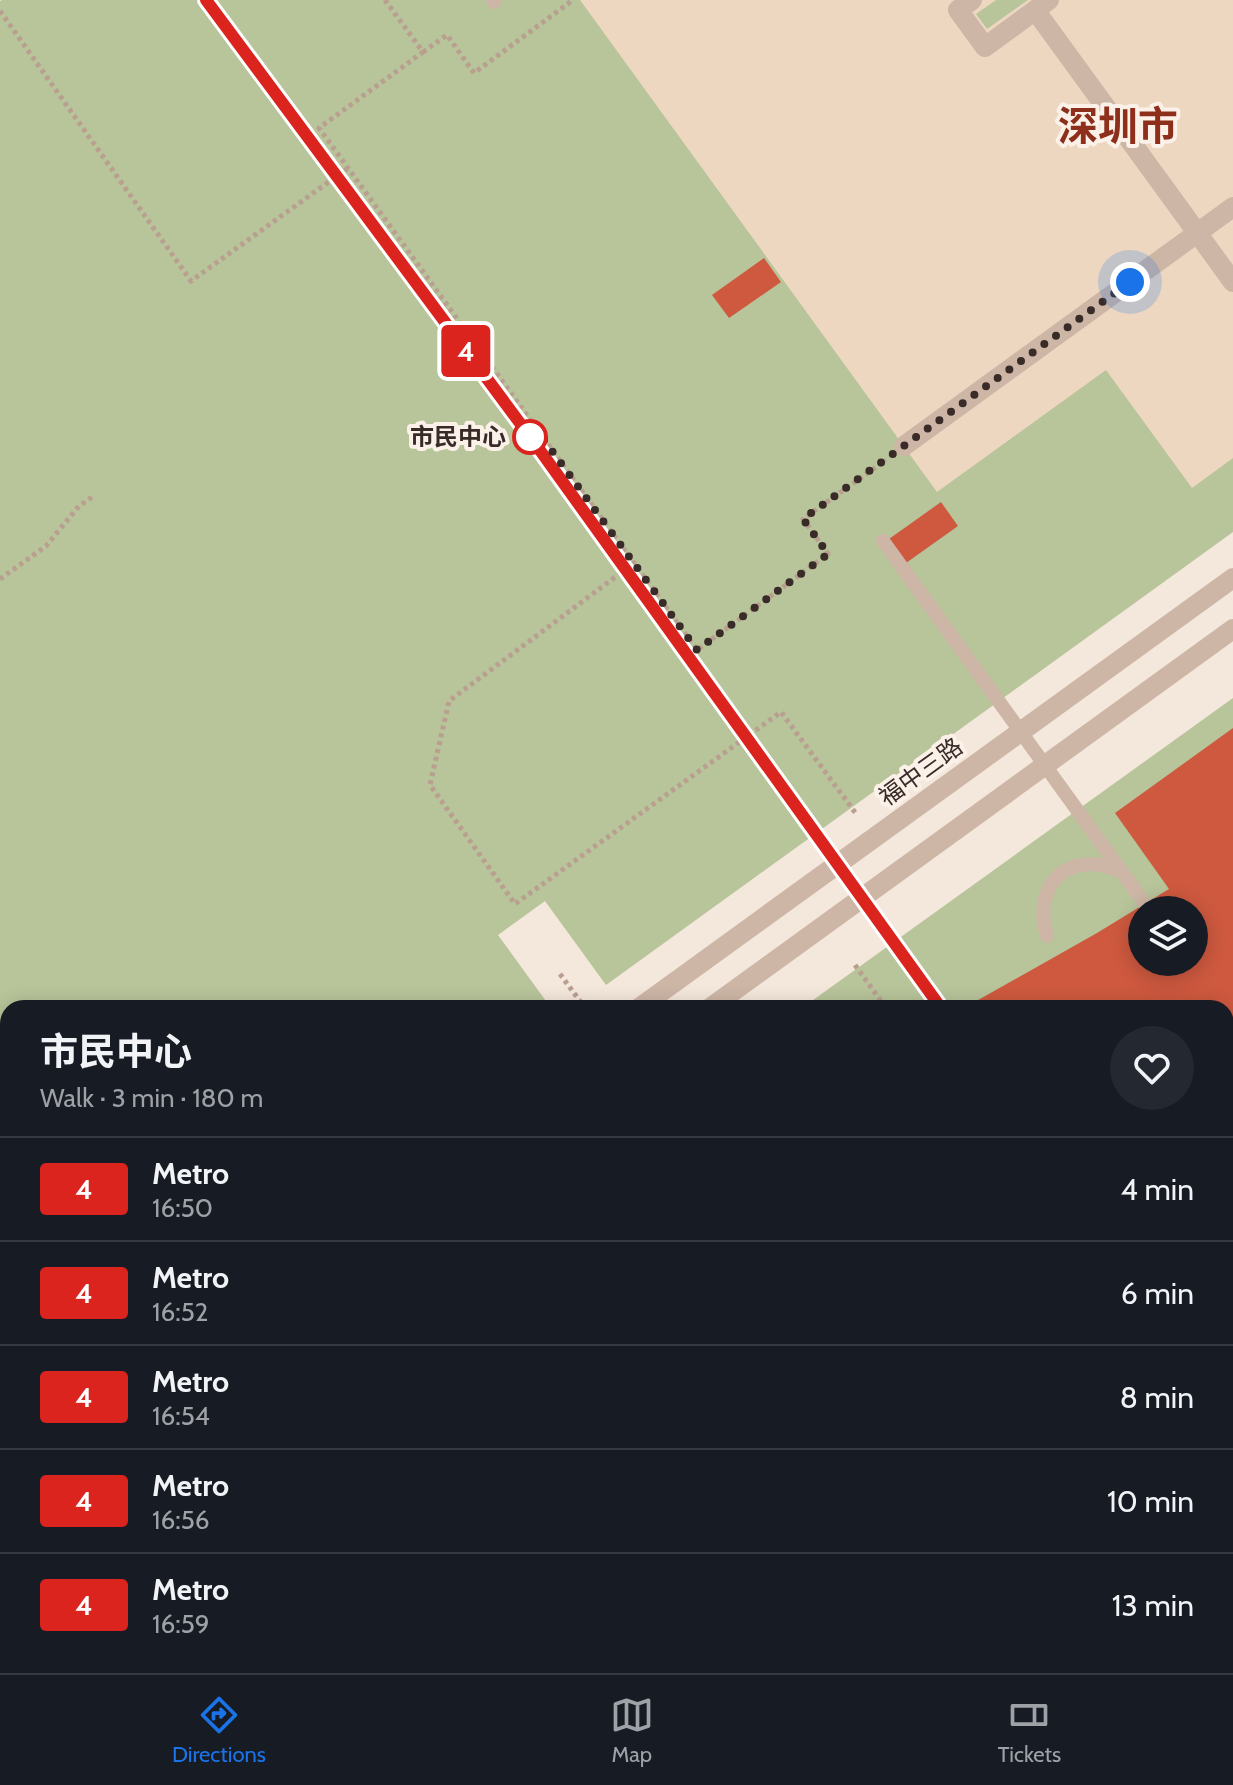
<!DOCTYPE html>
<meta charset="utf-8">
<style>
body{margin:0;font-family:Cabin,"Noto Sans SC",sans-serif;background:#242831;color:#f1f3f6;height:100vh;display:flex;flex-direction:column;font-size:30px;white-space:nowrap}
*{box-sizing:border-box;margin:0}
p{font-size:26px;color:#9ea1a6}
.icon{flex:none;width:44px;height:44px;fill:none;stroke:currentColor;stroke-width:2;stroke-linecap:round;stroke-linejoin:round}
.map{position:relative;flex:1;overflow:hidden}
.side{position:absolute;left:0px;top:1000px;width:1234px;height:674px;display:flex;flex-direction:column;background:#171b24;border-radius:24px 24px 0 0;box-shadow:0 4px 20px #0003}
.side>*{flex:none}
.badge{padding:0 16px;border-radius:6px;font-size:28px;line-height:52px}
.buttons{position:absolute;left:1128px;top:896px;display:grid;gap:16px}
.buttons a{display:grid;place-items:center;width:80px;height:80px;border-radius:50%;background:#171b24;box-shadow:0 4px 20px #0003;font-size:40px}
.you{position:absolute;width:40px;height:40px;margin:-20px;border:6px solid #fff;border-radius:50%;background:#1a73e8;box-shadow:0 0 0 12px #1a73e833}
.map>.badge{position:absolute;translate:-50% -50%;box-shadow:0 0 0 4px #fff}
.round{display:grid;place-items:center;flex:none;width:84px;height:84px;border-radius:42px;background:#242831}
.headline{display:flex;align-items:center;justify-content:space-between;height:136px;padding:0 40px}
h1{font-size:38px;font-weight:700;line-height:60px}
ul{padding:0;list-style:none}
li{display:flex;align-items:center;gap:24px;height:104px;padding:0 40px;border-top:2px solid #363941}
li div{flex:1}
li b{display:block;font-size:30px}
li em{font-style:normal}
li .badge{min-width:88px;font-weight:700;text-align:center}
.tabs{display:flex;justify-content:space-around;align-items:center;height:112px;border-top:2px solid #363941;background:#171b24;font-size:22px;color:#9ea1a6}
.tabs a{display:grid;justify-items:center;gap:4px}
.tabs .current{color:#1a73e8}
.map>svg:first-child{display:block}
</style>
<div class="map">
<svg width="1233" height="1673" viewBox="0 0 1233 1673">
<rect width="100%" height="100%" fill="#f4e7db"/>
<!-- green -->
<path fill="#b8c49a" fill-rule="evenodd" d="M 2,0 L 1233,0 L 1233,532 L 606,985 L 545,901 L 498,935 L 551,1008 L 8,1008 L 8,1245 L 0,1234 L 0,1 Z
M 1233,698 L 1233,1673 L 323,1673 L 318,1666 L 1226,1666 L 1226,1008 L 802,1008 ZM 1142,910 L 1194,910 L 1194,962 L 1142,962 Z"/>
<!-- plaza -->
<path fill="#edd7c1" d="M 580,0 L 996,0 L 976,14 L 987,29 L 1028,0 L 1233,0 L 1233,458 L 1192,488 L 1106,370 L 937,492 Z"/>
<!-- building -->
<path fill="#ce593f" fill-rule="evenodd" d="M 764,258 L 781,282 L 729,318 L 712,295 Z
M 941,502 L 958,526 L 906,563 L 889,539 Z
M 1233,728 L 1233,1607 L 1226,1612 L 1226,1008 L 964,1008 L 1097,933 L 1169,889 L 1115,813 ZM 1142,910 L 1194,910 L 1194,962 L 1142,962 Z
M 761,1666 L 1151,1666 L 1142,1673 L 766,1673 Z"/>
<g fill="none" stroke-linecap="round" stroke-linejoin="round">
<!-- path -->
<path stroke="#b99f90" stroke-width="5" stroke-dasharray="4 4" stroke-linecap="butt" d="M 385,0 L 423,52 L 319,128 L 697,650 L 828,554 L 803,519 L 886,460
M 0,11 L 191,281 L 348,168
M 423,52 L 447,35 L 474,73 L 573,0
M 634,563 L 449,701 L 430,785 L 515,904 L 781,712 L 857,815
M 0,579 L 46,546 L 79,506 L 95,495
M 855,965 L 886,1008
M 560,974 L 585,1008"/>
<!-- service -->
<path stroke="#cdb6a6" stroke-width="14" d="M 493,0 L 494,2
M 883,541 L 1145,904
M 1047,936 C 1031,882 1071,848 1122,872
M 740,1666 L 745,1673
M 1222,1673 L 1233,1665"/>
<!-- pedestrian -->
<path stroke="#cdb6a6" stroke-width="20" d="M 972,0 L 958,10 L 985,47 L 1049,0
M 1035,10 L 1233,282
M 904,446 L 1233,207
M 531,1673 L 541,1666
M 625,1673 L 634,1666"/>
<!-- tertiary -->
<path stroke="#cdb6a6" stroke-width="20" d="M 639,1008 L 1233,578
M 710,1008 L 1233,629
M 0,1470 L 8,1464
M 0,1522 L 8,1516"/>
<!-- primary -->
<path stroke="#7c6258" stroke-width="20" d="M 0,1337 L 8,1340
M 0,1394 L 8,1405
M 0,1535 L 8,1546
M 0,1587 L 8,1591
M 95,1666 L 100,1673
M 196,1666 L 201,1673"/>
</g>
<g fill="none" stroke-linecap="round" stroke-linejoin="round">
<!-- line casing -->
<g stroke="#fff" stroke-width="18">
<path id="line" d="M 206,0 L 534,442 L 941,1008"/>
</g>
<!-- line -->
<use href="#line" stroke="#dc241f" stroke-width="12"/>
<!-- walk -->
<path stroke="#392c28" stroke-width="8" stroke-dasharray="0 14.4" d="M 530,437 L 544,440 L 697,650 L 828,554 L 803,519 L 1130,282"/>
</g>
<!-- markers -->
<circle fill="#fff" stroke="#dc241f" stroke-width="4" cx="530" cy="437" r="16"/>
<g text-anchor="middle" stroke-width="8" stroke-linejoin="round" paint-order="stroke">
<!-- stop labels -->
<g font-size="24" font-weight="bold" fill="#392c28" stroke="#fbf1e8" text-anchor="end">
<text x="506" y="445">市民中心</text>
</g>
<!-- street labels -->
<g font-size="24" fill="#392c28" stroke="#fbf1e8">
<text transform="translate(921 772) rotate(-36)" y="8">福中三路</text>
</g>
<!-- town labels -->
<g font-size="40" font-weight="bold" fill="#8e2f1b" stroke="#fbf1e8">
<text x="1118" y="140">深圳市</text>
</g>
</g>
</svg>
<div class="buttons">
<a><svg class="icon" aria-label="layers" viewBox="0 0 24 24"><path d="M12 4l9 5-9 5-9-5zM3 14l9 5 9-5"/></svg></a>
</div>
<div class="you" style="left:1130px;top:282px"></div>
<b class="badge" style="left:466px;top:351px;background:#dc241f;color:#fff">4</b>
<section class="side">
<div class="headline"><div><h1>市民中心</h1><p>Walk · 3 min · 180 m</p></div><a class="round"><svg class="icon" aria-label="heart" viewBox="0 0 24 24"><path d="M12 20l-8-8c-3-5 5-10 8-4 3-6 11-1 8 4z"/></svg></a></div>
<ul>
<li><span class="badge" style="background:#dc241f;color:#fff">4</span><div><b>Metro</b><p>16:50</p></div><em>4 min</em></li>
<li><span class="badge" style="background:#dc241f;color:#fff">4</span><div><b>Metro</b><p>16:52</p></div><em>6 min</em></li>
<li><span class="badge" style="background:#dc241f;color:#fff">4</span><div><b>Metro</b><p>16:54</p></div><em>8 min</em></li>
<li><span class="badge" style="background:#dc241f;color:#fff">4</span><div><b>Metro</b><p>16:56</p></div><em>10 min</em></li>
<li><span class="badge" style="background:#dc241f;color:#fff">4</span><div><b>Metro</b><p>16:59</p></div><em>13 min</em></li>
</ul>
</section>
</div>
<nav class="tabs">
<a class="current"><svg class="icon" aria-label="directions" viewBox="0 0 24 24"><path d="M12 3l9 9-9 9-9-9zM9 14v-3h6M13 9l2 2-2 2"/></svg>Directions</a>
<a><svg class="icon" aria-label="map" viewBox="0 0 24 24"><path d="M3 6l6-2 6 2 6-2v14l-6 2-6-2-6 2zM9 4v14M15 6v14"/></svg>Map</a>
<a><svg class="icon" aria-label="tickets" viewBox="0 0 24 24"><path d="M3 7h18v10H3zM15 7v10"/></svg>Tickets</a>
</nav>
